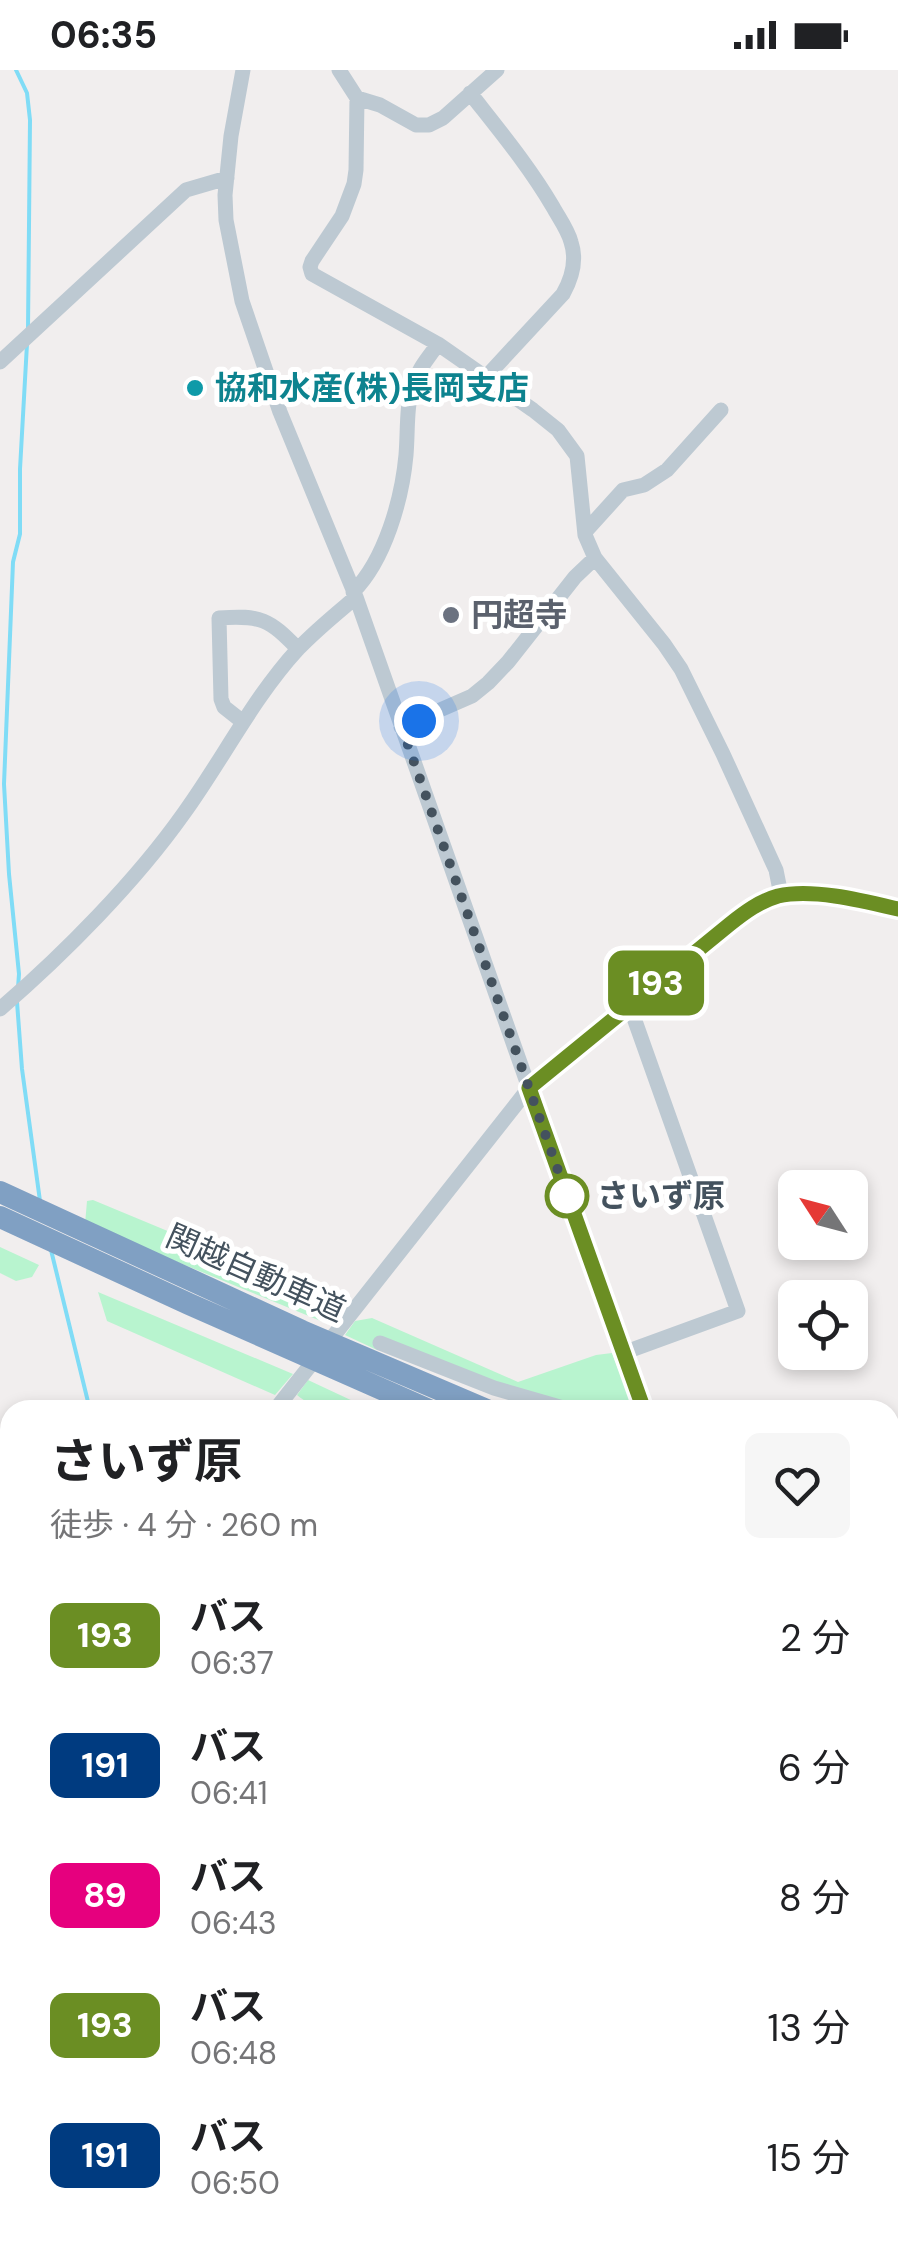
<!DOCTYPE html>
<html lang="ja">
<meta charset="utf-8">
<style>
body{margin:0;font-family:"DM Sans","Noto Sans JP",sans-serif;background:#f6f6f6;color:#202124;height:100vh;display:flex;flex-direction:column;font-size:38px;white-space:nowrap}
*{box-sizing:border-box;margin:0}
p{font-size:32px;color:#757577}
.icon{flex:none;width:55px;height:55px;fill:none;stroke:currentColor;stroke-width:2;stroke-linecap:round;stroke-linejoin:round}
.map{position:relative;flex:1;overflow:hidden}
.side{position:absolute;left:0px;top:1330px;width:900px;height:842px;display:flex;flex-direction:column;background:#fff;border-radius:30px 30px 0 0;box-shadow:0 5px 15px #0003}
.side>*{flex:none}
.badge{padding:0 20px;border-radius:15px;font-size:35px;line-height:65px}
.needle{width:65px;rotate:306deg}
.fabs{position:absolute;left:778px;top:1100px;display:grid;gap:20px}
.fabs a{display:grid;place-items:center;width:90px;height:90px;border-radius:15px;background:#fff;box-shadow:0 5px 15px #0003;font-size:50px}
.you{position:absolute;width:50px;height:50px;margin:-25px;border:8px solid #fff;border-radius:50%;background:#1a73e8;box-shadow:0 0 0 15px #1a73e833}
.map>.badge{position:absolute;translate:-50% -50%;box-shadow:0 0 0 5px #fff}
.round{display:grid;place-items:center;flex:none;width:105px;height:105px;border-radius:15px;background:#f6f6f6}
.summary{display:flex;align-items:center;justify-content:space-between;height:170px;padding:0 50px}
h1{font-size:48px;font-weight:700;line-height:75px}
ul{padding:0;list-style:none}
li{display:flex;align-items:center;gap:30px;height:130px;padding:0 50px}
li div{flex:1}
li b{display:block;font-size:38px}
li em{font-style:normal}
li .badge{min-width:110px;font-weight:700;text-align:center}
.status{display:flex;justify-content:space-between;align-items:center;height:70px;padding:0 50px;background:#fff;direction:ltr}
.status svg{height:28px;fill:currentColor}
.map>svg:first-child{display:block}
</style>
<div class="status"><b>06:35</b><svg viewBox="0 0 49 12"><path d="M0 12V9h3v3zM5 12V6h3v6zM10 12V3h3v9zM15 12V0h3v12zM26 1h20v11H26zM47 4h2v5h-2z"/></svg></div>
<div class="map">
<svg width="898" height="2171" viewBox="0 0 898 2171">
<rect width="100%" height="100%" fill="#f1eeee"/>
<!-- green -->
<path fill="#b8f4cf" d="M 93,1130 L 326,1227 L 344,1240 L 333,1256 L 85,1154 L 87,1131 Z
M 0,1177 L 39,1195 L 32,1207 L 16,1211 L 0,1203 Z
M 98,1222 L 293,1304 L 275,1325 L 107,1251 Z
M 372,1248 L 518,1312 L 596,1285 L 612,1283 L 634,1340 L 587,1340 L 391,1279 L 377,1280 L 345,1265 L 355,1251 Z
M 308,1310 L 355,1332 L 359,1340 C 331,1340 321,1344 297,1325 Z"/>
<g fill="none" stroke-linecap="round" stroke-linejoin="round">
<!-- stream -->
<path stroke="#80dcf6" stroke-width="4" d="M 16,0 L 27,23 L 30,50 L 28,260
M 18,918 L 19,904 L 9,804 L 4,714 L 13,492 L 20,464 L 20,399 L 27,274
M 17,932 L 22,999 L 40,1131
M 51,1180 L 90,1340"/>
<!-- river -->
<path stroke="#80dcf6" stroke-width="25" d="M 0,1876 L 10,1873
M 205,2162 L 211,2171"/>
<!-- minor -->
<path stroke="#bdc9d2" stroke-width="15" d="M 243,0 L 231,66 L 225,125 L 226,150 L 242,231 L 280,342 L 356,527 L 529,1018 L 275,1340
M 339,0 L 357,28 L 356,100 L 354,114 L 342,146 L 312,191 L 310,197 L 312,204 L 438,274 L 533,340 L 558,360 L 577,386 L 585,465 L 595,488 L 664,574 L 681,599 L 723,684 L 776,800 L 781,825
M 470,23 C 499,60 529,96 553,137 C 559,148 568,160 571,172 C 577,190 572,208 563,224 L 486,307
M 357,28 L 380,35 L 416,55 L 429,55 L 443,48 L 497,0
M 0,292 L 186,120 L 227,108
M 585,462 L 623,420 L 644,415 L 667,400 L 721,340
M 353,522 C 385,490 402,429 406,385 C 408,361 406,337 413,315 C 418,299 429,287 438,274
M 243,652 L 224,637 L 221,629 L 219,548 C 261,545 269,549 298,579
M 401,657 L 472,626 L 488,613 L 508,592 L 575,507 L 595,488
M 0,939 C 64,884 136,811 184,743 C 223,689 253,628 298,579 C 316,560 336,544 356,527
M 380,1273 L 494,1318 L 570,1340
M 623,1283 L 738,1241 L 629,934
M 0,1638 L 10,1629
M 0,2048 L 10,2056
M 131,2162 L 141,2171"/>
<!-- major -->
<path stroke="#abbed1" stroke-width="20" d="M 644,1340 L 529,1018 L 730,854 C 745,842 760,831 778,826 C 813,818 863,831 898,839
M 890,2035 L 898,2061"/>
<!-- highway -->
<path stroke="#80a0c3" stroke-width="22" d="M 0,1122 L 302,1261 L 487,1340
M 0,1147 L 189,1234 L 429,1340
M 890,1513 L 898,1516
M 890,1538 L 898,1541
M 0,1763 L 10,1773
M 382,2162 L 390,2171"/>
</g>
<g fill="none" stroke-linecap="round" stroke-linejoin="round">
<!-- line casing -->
<g stroke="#fff" stroke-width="22">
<path id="line" d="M 644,1340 L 529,1018 L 730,854 C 745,842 760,831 778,826 C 813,818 864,831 898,839"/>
</g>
<!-- line -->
<use href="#line" stroke="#6b8e23" stroke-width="15"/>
<!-- walk -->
<path stroke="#44525e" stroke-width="10" stroke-dasharray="0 18" d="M 419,651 L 402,658 L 567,1126"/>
</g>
<!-- markers -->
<circle fill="#0f9aa8" stroke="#fff" stroke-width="4" cx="195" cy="318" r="10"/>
<circle fill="#6b7280" stroke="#fff" stroke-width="4" cx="451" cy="545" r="10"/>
<circle fill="#fff" stroke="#6b8e23" stroke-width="5" cx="567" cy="1126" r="20"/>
<g text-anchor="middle" stroke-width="10" stroke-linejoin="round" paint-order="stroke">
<!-- culture labels -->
<g font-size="32" font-weight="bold" fill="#0d838f" stroke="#fff" text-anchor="start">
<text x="215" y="329">協和水産(株)長岡支店</text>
</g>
<!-- worship labels -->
<g font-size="32" font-weight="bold" fill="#5b616d" stroke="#fff" text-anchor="start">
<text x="471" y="556">円超寺</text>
</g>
<!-- stop labels -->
<g font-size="32" font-weight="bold" fill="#44525e" stroke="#fff" text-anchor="start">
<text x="597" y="1137">さいず原</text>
</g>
<!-- street labels -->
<g font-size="32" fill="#44525e" stroke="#fff">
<text transform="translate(256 1203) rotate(24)" y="11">関越自動車道</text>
</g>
</g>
</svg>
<div class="fabs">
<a><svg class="needle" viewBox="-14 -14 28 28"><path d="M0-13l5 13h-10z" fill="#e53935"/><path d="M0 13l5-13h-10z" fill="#757577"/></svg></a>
<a><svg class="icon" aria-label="locate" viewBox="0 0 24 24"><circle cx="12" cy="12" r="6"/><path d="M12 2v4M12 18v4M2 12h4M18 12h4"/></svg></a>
</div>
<div class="you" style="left:419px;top:651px"></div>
<b class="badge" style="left:656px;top:913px;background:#6b8e23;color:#fff">193</b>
<section class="side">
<div class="summary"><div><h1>さいず原</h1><p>徒歩 · 4 分 · 260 m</p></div><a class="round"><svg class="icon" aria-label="heart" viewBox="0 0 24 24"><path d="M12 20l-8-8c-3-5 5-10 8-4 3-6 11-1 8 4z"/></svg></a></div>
<ul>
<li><span class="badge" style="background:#6b8e23;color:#fff">193</span><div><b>バス</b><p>06:37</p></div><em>2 分</em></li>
<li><span class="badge" style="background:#003b80;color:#fff">191</span><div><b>バス</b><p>06:41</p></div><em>6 分</em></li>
<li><span class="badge" style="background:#e6007e;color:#fff">89</span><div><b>バス</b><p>06:43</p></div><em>8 分</em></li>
<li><span class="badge" style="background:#6b8e23;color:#fff">193</span><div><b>バス</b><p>06:48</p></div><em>13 分</em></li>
<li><span class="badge" style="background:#003b80;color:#fff">191</span><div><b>バス</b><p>06:50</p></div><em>15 分</em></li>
</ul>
</section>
</div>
